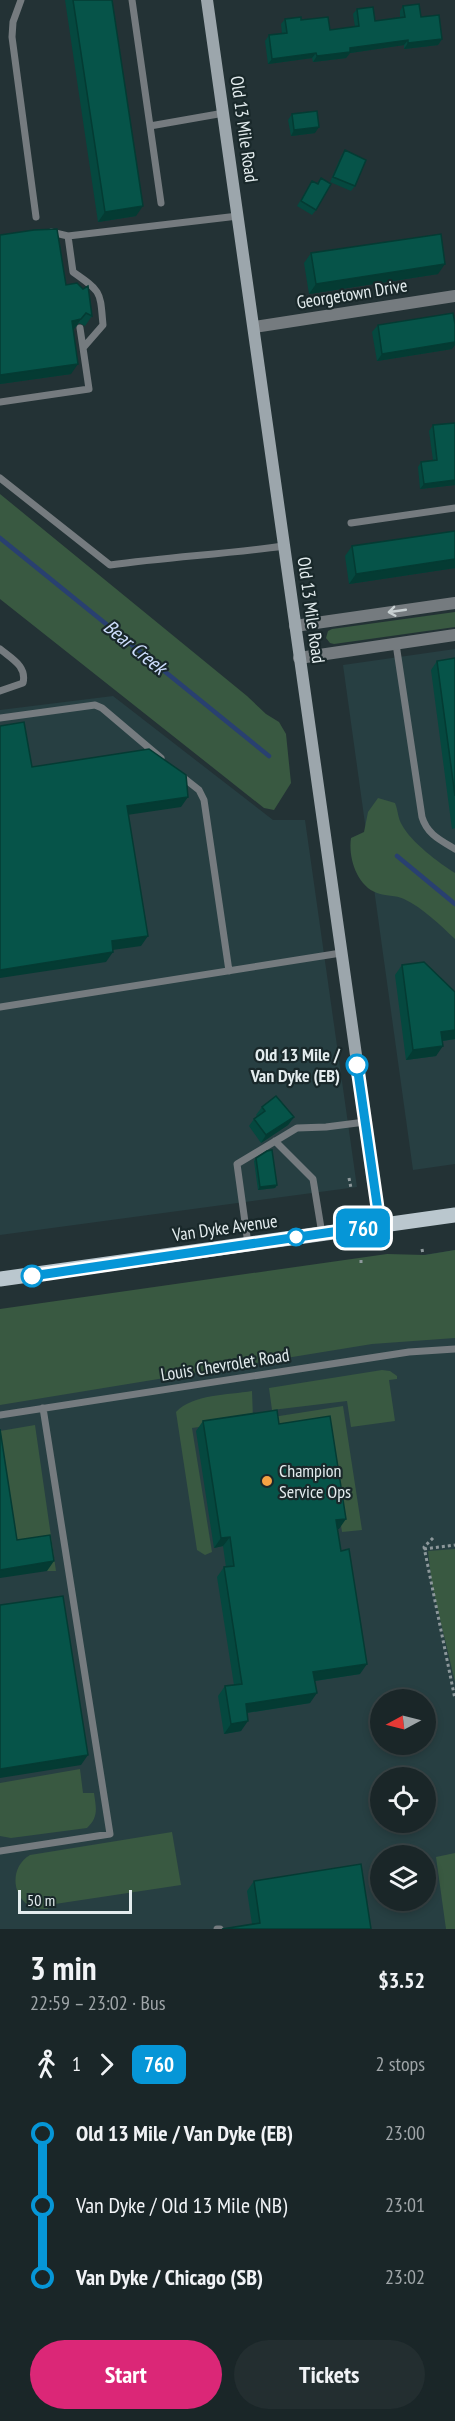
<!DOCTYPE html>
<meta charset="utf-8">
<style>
body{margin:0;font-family:"PT Sans Narrow",sans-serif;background:#232e30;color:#f1f3f6;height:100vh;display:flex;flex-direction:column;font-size:22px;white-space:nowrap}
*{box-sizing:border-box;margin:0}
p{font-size:20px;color:#9fa5a8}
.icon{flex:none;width:33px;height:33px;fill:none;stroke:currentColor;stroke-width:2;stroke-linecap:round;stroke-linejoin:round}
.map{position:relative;height:1929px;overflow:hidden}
.drawer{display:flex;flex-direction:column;background:#1a2628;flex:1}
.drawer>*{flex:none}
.badge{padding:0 12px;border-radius:9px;font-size:21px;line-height:39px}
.needle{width:39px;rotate:263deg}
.fabs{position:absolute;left:370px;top:1689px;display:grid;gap:12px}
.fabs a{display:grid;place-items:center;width:66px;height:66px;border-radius:50%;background:#1a2628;box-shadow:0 3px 9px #0003,0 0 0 2px #384345;font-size:30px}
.scale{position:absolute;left:18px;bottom:15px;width:114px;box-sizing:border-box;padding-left:6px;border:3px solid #e3ecee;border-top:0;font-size:16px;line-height:21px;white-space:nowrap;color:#e3ecee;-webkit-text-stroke:4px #19282a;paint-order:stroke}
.map>.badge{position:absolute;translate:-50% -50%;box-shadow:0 0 0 3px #fff}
.legs{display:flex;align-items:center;gap:9px;height:66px;padding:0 30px;font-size:20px}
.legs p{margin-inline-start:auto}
.headline{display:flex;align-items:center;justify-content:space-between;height:102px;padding:0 30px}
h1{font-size:33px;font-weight:700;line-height:45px}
.action{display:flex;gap:12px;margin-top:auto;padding:12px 30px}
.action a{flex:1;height:69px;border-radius:36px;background:#db2777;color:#fff;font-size:24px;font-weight:700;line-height:69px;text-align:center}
.action a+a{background:#232e30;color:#f1f3f6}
ul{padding:0 30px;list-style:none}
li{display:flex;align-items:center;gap:21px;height:72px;font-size:22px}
li i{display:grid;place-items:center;width:9px;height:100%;margin:0 8px;background:currentColor}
li i::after{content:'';width:15px;height:15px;margin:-8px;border:4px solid;border-radius:50%;background:#1a2628}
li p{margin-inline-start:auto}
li:first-child i{background:linear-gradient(#0000 50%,currentColor 0)}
li:last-child i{background:linear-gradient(currentColor 50%,#0000 0)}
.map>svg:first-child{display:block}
</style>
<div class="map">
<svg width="455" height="1929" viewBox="0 0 455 1929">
<rect width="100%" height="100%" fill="#233235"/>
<!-- built -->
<path fill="#273f42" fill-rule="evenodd" d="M 455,649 L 455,1164 L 413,1170 L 343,665 Z
M 113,696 L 273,820 L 305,820 L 357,1187 L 0,1235 L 0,710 Z
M 455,1250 L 455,1929 L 0,1929 L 0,1320 ZM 381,1700 L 426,1700 L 426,1744 L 381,1744 ZM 381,1778 L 426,1778 L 426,1822 L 381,1822 ZM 381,1856 L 426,1856 L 426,1900 L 381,1900 Z"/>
<!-- green -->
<path fill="#395941" d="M 0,494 L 247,696 L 266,714 L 279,722 L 286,734 L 291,783 L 274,810 L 264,808 L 0,599 Z
M 455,612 L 455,627 L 334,644 L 330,643 L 326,638 L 328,631 L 332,629 Z
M 378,798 L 395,803 C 398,810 398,819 402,825 C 411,842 439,863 455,873 L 455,939 C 440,925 423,908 404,899 C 396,895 385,896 377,893 C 357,886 348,858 351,838 L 364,832 L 368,812 Z
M 455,1250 L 455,1338 L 372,1344 L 0,1405 L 0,1309 L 387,1254 L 425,1255 Z
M 382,1370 L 390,1371 L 397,1376 L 397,1379 L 389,1380 L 395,1421 L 351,1427 L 347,1401 L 272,1410 L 269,1388 Z
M 252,1391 L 253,1419 L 192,1428 L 212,1552 L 205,1555 L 197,1550 L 176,1412 C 193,1394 228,1395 252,1391 Z
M 343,1406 L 362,1530 L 342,1532 L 325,1426 L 275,1434 L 273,1417 Z
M 35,1425 L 56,1571 L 47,1571 L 43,1545 L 10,1550 L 0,1431 Z
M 455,1549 L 455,1682 L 432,1585 L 428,1551 Z
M 80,1769 L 83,1793 L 94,1793 C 96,1808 99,1817 87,1828 L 11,1838 L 0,1836 L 0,1783 Z
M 172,1832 L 181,1885 L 55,1904 L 47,1909 C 41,1909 34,1909 28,1905 C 11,1893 11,1866 30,1855 Z
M 455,1853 L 455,1929 L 446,1929 L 436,1857 Z"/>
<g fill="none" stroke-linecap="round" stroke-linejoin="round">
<!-- stream -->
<path stroke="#294070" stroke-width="4.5" d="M 0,538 L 269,756
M 397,856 L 455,904"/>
<!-- path -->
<path stroke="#8d989b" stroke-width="3" stroke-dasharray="3 3" stroke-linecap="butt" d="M 349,1178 L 351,1188
M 422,1249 L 423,1254
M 361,1260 L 361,1263
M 433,1538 L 424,1547 L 455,1699
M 424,1549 L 455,1545"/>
<!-- lane -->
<path stroke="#757b7f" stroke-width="7" d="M 21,0 L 13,22 L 12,37 L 36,217
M 132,0 L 161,203
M 150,126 L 224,113
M 51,232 L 68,236 L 238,216
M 80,328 L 83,348
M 0,402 L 89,389 L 83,348 L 103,325 C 100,291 102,292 73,272 L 68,236
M 0,478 L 110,565 C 168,557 226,554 284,546
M 351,523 L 455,508
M 396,644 L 422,817 C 427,834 440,840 455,849
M 0,649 C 12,659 27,666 23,683 L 0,691
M 0,718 L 95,705 L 102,708 L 161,758
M 180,775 L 199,790 L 204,800 L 229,971
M 0,1007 L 341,953
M 275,1141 L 313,1179 L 322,1234
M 248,1244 L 237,1164 L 297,1128 L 326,1127 L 365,1122
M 0,1415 L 409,1352 L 455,1349
M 0,1851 L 110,1834 L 43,1408
M 217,1929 L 220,1929"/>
<!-- street -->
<path stroke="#757b7f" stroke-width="12" d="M 254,327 L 455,296
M 295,626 L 455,603
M 299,658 L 455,635"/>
<!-- secondary -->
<path stroke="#9ca6ac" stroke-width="12" d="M 207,0 L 380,1225"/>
<!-- primary -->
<path stroke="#bac7ce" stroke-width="15" d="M 0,1279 L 455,1215"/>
</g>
<!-- wall -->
<path fill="#05483f" d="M 65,0 L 112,0 L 136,216 L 98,222 Z
M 403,6 L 421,17 L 442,39 L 438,45 L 404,49 L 404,45 L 350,53 L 346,58 L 313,62 L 312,58 L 268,64 L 265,41 L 269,35 L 282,34 L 281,24 L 285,19 L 301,20 L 330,30 L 355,27 L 353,14 L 357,9 L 375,21 L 400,17 L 400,11 Z
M 292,114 L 315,133 L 291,136 L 288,120 Z
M 345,150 L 355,186 L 351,191 L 330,182 L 341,156 Z
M 321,178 L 316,210 L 312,215 L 297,206 L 312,181 L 317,183 Z
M 0,235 L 66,285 L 92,316 L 85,326 L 79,323 L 74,329 L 73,329 L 71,374 L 0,384 Z
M 311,253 L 438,274 L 309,294 L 304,263 Z
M 378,325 L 452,349 L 377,361 L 372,332 Z
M 433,425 L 455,485 L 420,489 L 418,467 L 421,462 L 433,460 L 429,431 Z
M 455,531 L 455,568 L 349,584 L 345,556 L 352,546 Z
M 455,658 L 455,828 L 452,829 L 431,670 L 437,661 Z
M 402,965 L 455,992 L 455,1039 L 443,1041 L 436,1056 L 406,1060 L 395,975 Z
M 262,1107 L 294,1117 L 288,1125 L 261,1143 L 249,1126 L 254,1119 L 257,1116 L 256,1115 Z
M 256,1158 L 277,1185 L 275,1188 L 258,1190 L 254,1161 Z
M 203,1421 L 279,1424 L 339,1529 L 337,1529 L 360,1674 L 315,1681 L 310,1703 L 247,1713 L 241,1731 L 224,1734 L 218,1696 L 225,1686 L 234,1685 L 217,1577 L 224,1567 L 226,1567 L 223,1546 L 214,1548 L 196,1431 Z
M 254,1881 L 371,1929 L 252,1924 L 247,1891 Z"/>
<!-- shaded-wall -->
<path fill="#043b33" d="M 442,39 L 438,45 L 404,49 L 408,43 Z
M 408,40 L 404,45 L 350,53 L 346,58 L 313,62 L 317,56 L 350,48 Z
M 316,53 L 312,58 L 268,64 L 272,59 Z
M 319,127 L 315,133 L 291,136 L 294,130 Z
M 143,206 L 136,216 L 98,222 L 105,212 Z
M 445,264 L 438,274 L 309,294 L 316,284 Z
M 81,319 L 74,329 L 65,331 L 72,321 Z
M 455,342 L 455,345 L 452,349 L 377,361 L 382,354 Z
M 78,364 L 71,374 L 0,384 L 0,375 Z
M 455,480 L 455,485 L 420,489 L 424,484 Z
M 455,559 L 455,568 L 349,584 L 356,574 Z
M 188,797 L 181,807 L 120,816 L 127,806 Z
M 148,936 L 141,946 L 105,951 L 112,941 Z
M 113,952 L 106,962 L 0,978 L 0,970 Z
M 455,1030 L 455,1039 L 434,1042 L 441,1032 Z
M 443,1046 L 436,1056 L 406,1060 L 413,1050 Z
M 294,1117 L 288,1125 L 261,1143 L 266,1135 Z
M 277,1185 L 275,1188 L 258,1190 L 260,1187 Z
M 346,1519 L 339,1529 L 329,1530 L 336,1520 Z
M 230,1537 L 223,1546 L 214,1548 L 221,1538 Z
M 54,1561 L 47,1571 L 0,1578 L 0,1570 Z
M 367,1664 L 360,1674 L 307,1682 L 313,1672 Z
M 317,1693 L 310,1703 L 239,1714 L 246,1704 Z
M 248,1721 L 241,1731 L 224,1734 L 231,1724 Z
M 88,1755 L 81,1765 L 0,1778 L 0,1769 Z"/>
<!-- building -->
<path fill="#065449" stroke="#043b33" stroke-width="1.5" d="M 73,0 L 112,0 L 143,206 L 105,212 Z
M 419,4 L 421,17 L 439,15 L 442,39 L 408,43 L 408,40 L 350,48 L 350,52 L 317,56 L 316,53 L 272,59 L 269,35 L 287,33 L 285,19 L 301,17 L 301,20 L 328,17 L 330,30 L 359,26 L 357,9 L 373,7 L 375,21 L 405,17 L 403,6 Z
M 317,111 L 319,127 L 294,130 L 292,114 Z
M 345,150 L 366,160 L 355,186 L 333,177 Z
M 321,178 L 331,184 L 316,210 L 301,201 L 312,181 L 318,184 Z
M 57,229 L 66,285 L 77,283 L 83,289 L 88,286 L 92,316 L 86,313 L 81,319 L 72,321 L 78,364 L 0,375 L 0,235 L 34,230 Z
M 441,234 L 445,264 L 316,284 L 311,253 Z
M 453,313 L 455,324 L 455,342 L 382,354 L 378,325 Z
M 455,423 L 455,480 L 424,484 L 421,462 L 437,460 L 433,425 Z
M 455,531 L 455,559 L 356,574 L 352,546 Z
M 455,658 L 455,796 L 437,661 Z
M 24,722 L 32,767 L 149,749 L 186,775 L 188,797 L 127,806 L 148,936 L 112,941 L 113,952 L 0,970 L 0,726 Z
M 424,962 L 455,992 L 455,1030 L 441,1032 L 443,1046 L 413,1050 L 402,965 Z
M 276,1096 L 294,1117 L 266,1135 L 254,1119 L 265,1111 L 262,1107 Z
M 272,1150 L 277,1185 L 260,1187 L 256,1158 L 267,1151 Z
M 277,1410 L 279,1424 L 330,1416 L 346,1519 L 336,1520 L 341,1551 L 349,1549 L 367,1664 L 313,1672 L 317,1693 L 246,1704 L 248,1721 L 231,1724 L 225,1686 L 242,1684 L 224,1567 L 234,1566 L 230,1537 L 221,1538 L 203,1421 Z
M 0,1429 L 17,1540 L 50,1535 L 54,1561 L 0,1570 Z
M 63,1596 L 88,1755 L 0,1769 L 0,1605 Z
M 361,1864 L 371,1929 L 222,1929 L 260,1923 L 254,1881 Z"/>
<!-- one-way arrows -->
<defs><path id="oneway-shaft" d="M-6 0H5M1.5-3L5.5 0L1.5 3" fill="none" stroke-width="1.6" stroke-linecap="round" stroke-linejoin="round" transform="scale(1.5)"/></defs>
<use stroke="#c8d0d2" href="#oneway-shaft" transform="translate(397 611) rotate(172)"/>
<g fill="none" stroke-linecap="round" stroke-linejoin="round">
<!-- line-1 casing -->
<g stroke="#fff" stroke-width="14">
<path id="line-1" d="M 32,1276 L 380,1225 L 357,1065"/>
</g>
<!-- line-1 -->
<use href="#line-1" stroke="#0696d7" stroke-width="9"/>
</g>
<!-- markers -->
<g fill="#fff" stroke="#0696d7" stroke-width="3">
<circle cx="357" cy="1065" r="10"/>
<circle cx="296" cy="1237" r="8"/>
<circle cx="32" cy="1276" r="10"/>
</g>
<circle fill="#f4a344" stroke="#19282a" stroke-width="2" cx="267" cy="1481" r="6"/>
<g text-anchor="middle" stroke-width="4.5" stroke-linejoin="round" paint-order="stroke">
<!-- street labels -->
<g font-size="18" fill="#e3ecee" stroke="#19282a">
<text transform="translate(244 129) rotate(82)" y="6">Old 13 Mile Road</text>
<text transform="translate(352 294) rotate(-9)" y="6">Georgetown Drive</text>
<text transform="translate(311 610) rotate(82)" y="6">Old 13 Mile Road</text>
<text transform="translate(225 1228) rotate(-8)" y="6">Van Dyke Avenue</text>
<text transform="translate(225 1365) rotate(-9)" y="6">Louis Chevrolet Road</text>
</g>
<!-- stop labels -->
<g font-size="18" font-weight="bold" fill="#e3ecee" stroke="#19282a" text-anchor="end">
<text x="340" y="1061">Old 13 Mile /<tspan x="340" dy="21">Van Dyke (EB)</tspan></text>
</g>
<!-- poi labels -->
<g font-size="18" fill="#e3ecee" stroke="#19282a" text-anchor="start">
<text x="279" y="1477">Champion<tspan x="279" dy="21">Service Ops</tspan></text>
</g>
<!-- water labels -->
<g font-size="20" font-style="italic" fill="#cdddfd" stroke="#19282a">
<text transform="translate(135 647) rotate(39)" y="7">Bear Creek</text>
</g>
</g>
</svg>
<div class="fabs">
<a><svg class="needle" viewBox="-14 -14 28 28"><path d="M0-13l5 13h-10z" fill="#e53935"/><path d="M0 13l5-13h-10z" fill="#9fa5a8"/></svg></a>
<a><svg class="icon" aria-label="locate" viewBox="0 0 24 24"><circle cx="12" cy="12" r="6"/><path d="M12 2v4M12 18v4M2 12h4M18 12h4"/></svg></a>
<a><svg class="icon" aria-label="layers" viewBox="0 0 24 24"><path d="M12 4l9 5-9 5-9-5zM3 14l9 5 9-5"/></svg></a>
</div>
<div class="scale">50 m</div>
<b class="badge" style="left:363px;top:1228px;background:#0696d7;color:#fff">760</b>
</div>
<section class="drawer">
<div class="headline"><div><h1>3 min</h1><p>22:59 – 23:02 · Bus</p></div><b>$3.52</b></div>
<div class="legs"><svg class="icon" aria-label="walk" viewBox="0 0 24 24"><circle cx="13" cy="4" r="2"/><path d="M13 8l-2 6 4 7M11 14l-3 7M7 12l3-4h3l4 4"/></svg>1<svg class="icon" aria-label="forward" viewBox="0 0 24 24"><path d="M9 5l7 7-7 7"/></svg><b class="badge" style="background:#0696d7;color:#fff">760</b><p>2 stops</p></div>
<ul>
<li><i style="color:#0696d7"></i><b>Old 13 Mile / Van Dyke (EB)</b><p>23:00</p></li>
<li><i style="color:#0696d7"></i><span>Van Dyke / Old 13 Mile (NB)</span><p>23:01</p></li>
<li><i style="color:#0696d7"></i><b>Van Dyke / Chicago (SB)</b><p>23:02</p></li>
</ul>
<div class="action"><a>Start</a><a>Tickets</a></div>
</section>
